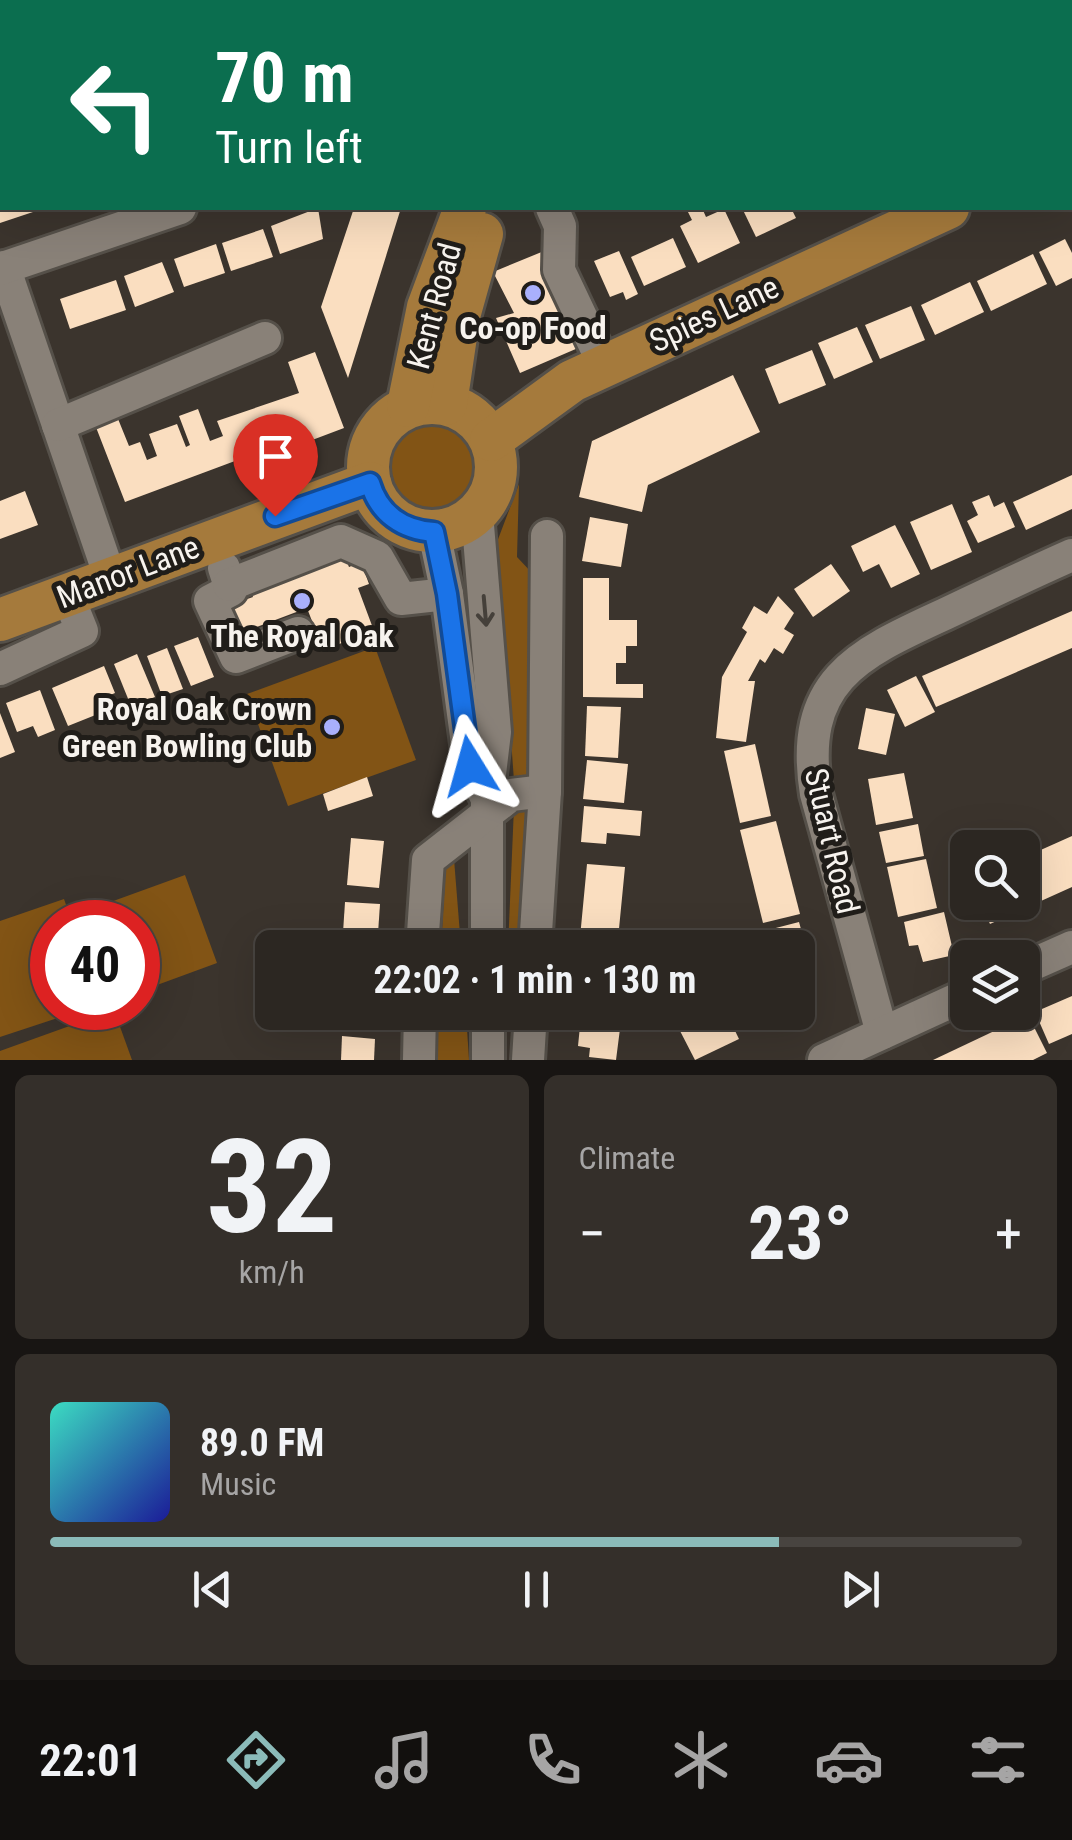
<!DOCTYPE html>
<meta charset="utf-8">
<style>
:root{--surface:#2c2722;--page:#342f2a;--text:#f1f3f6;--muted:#a6a5a5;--line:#484440;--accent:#8bbbb9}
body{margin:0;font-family:"Roboto Condensed",sans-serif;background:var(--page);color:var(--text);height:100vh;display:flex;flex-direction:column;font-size:38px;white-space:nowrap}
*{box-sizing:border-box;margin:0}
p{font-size:32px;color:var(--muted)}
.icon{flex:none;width:55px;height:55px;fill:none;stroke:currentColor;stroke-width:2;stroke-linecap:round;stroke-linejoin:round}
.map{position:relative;height:1060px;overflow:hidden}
.sheet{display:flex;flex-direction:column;gap:15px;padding:15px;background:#181513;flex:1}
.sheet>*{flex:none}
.hud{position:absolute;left:0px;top:0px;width:1072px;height:210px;box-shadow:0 10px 40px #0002,0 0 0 2px var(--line);background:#0b6e4f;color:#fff;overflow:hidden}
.controls{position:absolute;left:950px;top:830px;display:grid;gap:20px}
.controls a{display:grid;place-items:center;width:90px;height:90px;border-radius:15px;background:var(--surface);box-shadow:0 10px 40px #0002,0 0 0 2px var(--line);font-size:50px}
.speed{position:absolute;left:30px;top:900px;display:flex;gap:20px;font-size:50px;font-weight:700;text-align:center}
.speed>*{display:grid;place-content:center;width:130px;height:130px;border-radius:50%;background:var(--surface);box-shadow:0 10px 40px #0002,0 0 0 2px var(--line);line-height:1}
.speed .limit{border:15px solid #d22;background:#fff;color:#111}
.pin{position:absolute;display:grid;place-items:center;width:85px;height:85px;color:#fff;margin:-102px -42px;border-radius:50% 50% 50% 0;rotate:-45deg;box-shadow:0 0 10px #0007}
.pin .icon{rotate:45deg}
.me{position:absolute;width:110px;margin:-55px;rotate:352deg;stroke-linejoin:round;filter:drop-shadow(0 0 8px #0008)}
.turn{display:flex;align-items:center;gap:35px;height:210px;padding:0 50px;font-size:45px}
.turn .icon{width:130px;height:130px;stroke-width:2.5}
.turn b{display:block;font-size:70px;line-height:85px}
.big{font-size:75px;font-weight:700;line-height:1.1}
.sheet .card{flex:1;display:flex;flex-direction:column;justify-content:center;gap:15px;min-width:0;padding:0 35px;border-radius:15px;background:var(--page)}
.sheet .dial{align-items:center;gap:0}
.dial b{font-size:130px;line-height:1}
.song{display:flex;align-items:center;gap:30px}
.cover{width:120px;height:120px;border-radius:15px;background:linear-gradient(135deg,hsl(170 70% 55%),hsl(240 70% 35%))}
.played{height:10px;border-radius:5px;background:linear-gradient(90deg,var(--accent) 75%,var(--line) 75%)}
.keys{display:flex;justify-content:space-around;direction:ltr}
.heat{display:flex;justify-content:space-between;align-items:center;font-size:55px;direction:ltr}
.sheet .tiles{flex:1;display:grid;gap:15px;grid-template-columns:1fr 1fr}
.card:last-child{grid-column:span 2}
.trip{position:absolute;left:255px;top:930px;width:560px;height:100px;border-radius:15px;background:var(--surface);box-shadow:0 10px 40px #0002,0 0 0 2px var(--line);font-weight:700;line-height:100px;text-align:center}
.tab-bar{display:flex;height:160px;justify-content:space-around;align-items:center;background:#12100e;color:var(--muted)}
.tab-bar .icon{width:70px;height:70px}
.tab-bar .active{color:var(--accent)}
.tab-bar b{font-size:45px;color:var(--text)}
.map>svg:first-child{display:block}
.green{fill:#825415}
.building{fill:#fadec0}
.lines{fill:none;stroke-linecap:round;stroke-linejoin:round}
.minor-casing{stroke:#555049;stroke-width:38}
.major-casing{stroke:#555049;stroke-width:48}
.minor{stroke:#898178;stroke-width:32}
.major{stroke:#a57a3c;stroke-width:42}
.oneway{stroke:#45403a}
.route-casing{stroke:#114b97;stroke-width:25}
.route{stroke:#1a73e8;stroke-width:18}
.poi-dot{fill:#a9b0fc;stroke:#201d19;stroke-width:4}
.labels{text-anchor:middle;stroke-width:10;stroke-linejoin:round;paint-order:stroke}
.street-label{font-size:32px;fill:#f7f3ee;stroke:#201d19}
.poi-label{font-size:32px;font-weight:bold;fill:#f7f3ee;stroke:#201d19}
</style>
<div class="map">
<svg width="1072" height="1060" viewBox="0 0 1072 1060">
<rect width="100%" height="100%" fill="#3b342d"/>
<g class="green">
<circle cx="434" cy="467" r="50"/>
<polygon points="519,484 517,557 533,574 538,783 514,781 497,542"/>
<polygon points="375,647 416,760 288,806 247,694"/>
<polygon points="514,807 531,808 525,947 508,948"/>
<polygon points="454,859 461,947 441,948 446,861"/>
<polygon points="185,875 217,963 138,992 138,922 112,922 105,904"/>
<polygon points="64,899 72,922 52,922 52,1008 88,1008 0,1037 0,921"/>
<polygon points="114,1010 132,1060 0,1060 0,1051"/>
<polygon points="437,1013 466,1013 469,1060 434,1060"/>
</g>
<g class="building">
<polygon points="0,208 45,208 0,223"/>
<polygon points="318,208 323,239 280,254 271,226"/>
<polygon points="354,208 401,208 348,378 321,307"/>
<polygon points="702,208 706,217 724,209 740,243 698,263 680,226 692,220 687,210"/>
<polygon points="742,208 791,208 796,218 756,237"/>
<polygon points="263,229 273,257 231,271 222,243"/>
<polygon points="673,238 686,267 644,286 631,257"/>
<polygon points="1065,239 1072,253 1072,278 1056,286 1039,252"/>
<polygon points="216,244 225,273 184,287 174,259"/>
<polygon points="544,251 585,345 520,373 496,318 514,313 493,272"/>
<polygon points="619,251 638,294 626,300 623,292 610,297 594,261"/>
<polygon points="1033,254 1047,284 991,311 977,281"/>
<polygon points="162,262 174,292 135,307 124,276"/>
<polygon points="116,280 126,310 70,329 60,299"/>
<polygon points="970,282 984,312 935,335 921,305"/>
<polygon points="911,306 925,340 880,359 865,325"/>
<polygon points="857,327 873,362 834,379 818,343"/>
<polygon points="812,350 826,385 779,404 765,369"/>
<polygon points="315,352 344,428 246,465 243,458 125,502 92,417 114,409 129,446 140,442 147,460 157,456 149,434 177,424 186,447 190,445 179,416 198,409 210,441 223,436 217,421 299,393 288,362"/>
<polygon points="733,375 760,432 648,485 642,512 579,497 592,441"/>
<polygon points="1072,475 1072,509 1026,530 1013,502"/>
<polygon points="25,491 38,525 0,539 0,501"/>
<polygon points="989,495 994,507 1004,502 1015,527 978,543 967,521 978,515 972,502"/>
<polygon points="952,504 972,552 931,570 910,522"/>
<polygon points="590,517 628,524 621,567 582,561"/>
<polygon points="895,525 920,574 891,588 879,564 863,572 851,546"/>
<polygon points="343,552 349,567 361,562 369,584 358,588 374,631 323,650 307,608 241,633 230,605 253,597 249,587"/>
<polygon points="831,564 850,591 813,617 794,589"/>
<polygon points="583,578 609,578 609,620 637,620 637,646 626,646 626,663 616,663 616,684 643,684 643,698 583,697"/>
<polygon points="778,596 794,613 784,629 794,635 783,654 774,648 765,663 760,659 748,681 755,681 746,742 716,738 722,677 747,632 742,628 754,606 767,614"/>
<polygon points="1072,611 1072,648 936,707 922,676"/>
<polygon points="198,637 214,677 191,686 174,646"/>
<polygon points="167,648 183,689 162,696 147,656"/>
<polygon points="137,654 155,697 131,706 114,664"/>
<polygon points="104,666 115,693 103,698 108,710 68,726 52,688"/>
<polygon points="916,676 935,712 905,727 887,690"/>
<polygon points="40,690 55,730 38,737 33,726 17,732 6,703"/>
<polygon points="587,706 621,707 618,758 585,756"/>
<polygon points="866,708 895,714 886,755 858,749"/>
<polygon points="0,713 15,752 0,758"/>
<polygon points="755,744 771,816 740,823 724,751"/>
<polygon points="587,760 628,764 624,803 583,799"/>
<polygon points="904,773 913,818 876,825 868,779"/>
<polygon points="367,777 373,796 328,811 323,794"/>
<polygon points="584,806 642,811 640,836 607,833 606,844 581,842"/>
<polygon points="776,821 800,914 763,923 740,830"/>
<polygon points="918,824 924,856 886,863 879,832"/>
<polygon points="1072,836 1072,887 990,924 980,902 1022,902 1022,872 1030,868 1025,857"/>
<polygon points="351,838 384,841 379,888 347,885"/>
<polygon points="926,859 937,908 898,917 887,867"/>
<polygon points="587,864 625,867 618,939 637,941 636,948 579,948"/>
<polygon points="345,902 380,904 377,948 342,948"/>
<polygon points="944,912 954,955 923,962 918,945 909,946 904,922"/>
<polygon points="799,922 812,969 798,973 798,948 773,948 768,930"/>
<polygon points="1072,996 1072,1034 1049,1044 1035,1012"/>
<polygon points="340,1012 374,1012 373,1029 339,1026"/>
<polygon points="706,1012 726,1012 739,1039 695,1060 678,1027"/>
<polygon points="766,1012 807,1012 807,1013 769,1025"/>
<polygon points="1028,1015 1047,1053 1033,1060 933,1060"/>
<polygon points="581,1016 621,1021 616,1060 589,1057 590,1048 578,1046"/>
<polygon points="342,1036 375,1039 374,1060 341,1060"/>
</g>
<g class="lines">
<g class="minor-casing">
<g id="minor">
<polyline points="693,0 696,2"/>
<polyline points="560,2 562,0"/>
<polyline points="822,2 825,0"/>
<polyline points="552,208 560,226 559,270 604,365"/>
<polyline points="4,267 110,577"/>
<polyline points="0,269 180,208"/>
<polyline points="58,425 265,338"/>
<polyline points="477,513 495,732 487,799 487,948"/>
<polyline points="434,532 447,594 470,766 485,795"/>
<polyline points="224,568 231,590 210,601 236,657 298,633"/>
<polyline points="229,585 341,541 377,557 401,599 447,594"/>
<polyline points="0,669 82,631 68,596"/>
<polyline points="422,948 428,860 511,795 545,791"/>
<polyline points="535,948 545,791 547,536"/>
<polyline points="1022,969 1072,947"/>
<polyline points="488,1012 488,1060"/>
<path d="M882,1033L816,794C798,682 855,655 945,614C987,594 1029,574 1072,555"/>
<polyline points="419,1060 420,1012"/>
<polyline points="528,1060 531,1012"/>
<polyline points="824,1060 968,994"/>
</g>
</g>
<g class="major-casing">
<g id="major">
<polyline points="601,2 603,0"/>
<polyline points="634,2 636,0"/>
<polyline points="1070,153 1072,153"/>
<circle cx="432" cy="467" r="64"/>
<polyline points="446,404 459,316 482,234"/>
<polyline points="408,406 428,307 465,208"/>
<polyline points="491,440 572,381 948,208"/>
<polyline points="0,620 370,483"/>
</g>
</g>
<use href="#minor" class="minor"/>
<use href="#major" class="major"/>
</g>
<defs><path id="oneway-shaft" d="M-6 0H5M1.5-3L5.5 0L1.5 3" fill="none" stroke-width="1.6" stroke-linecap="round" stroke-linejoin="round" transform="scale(2.5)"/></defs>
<use class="oneway" href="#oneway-shaft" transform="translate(485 611) rotate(85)"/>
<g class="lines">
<g class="route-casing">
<path id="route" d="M275,516L370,483C379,514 403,530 434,532L447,594L470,766"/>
</g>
<use href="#route" class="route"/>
</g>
<g class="poi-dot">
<circle cx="533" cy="293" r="10"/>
<circle cx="302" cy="601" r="10"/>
<circle cx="332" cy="727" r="10"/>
</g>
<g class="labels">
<g class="street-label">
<text transform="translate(434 306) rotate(-75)" y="11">Kent Road</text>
<text transform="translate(714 314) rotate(-25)" y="11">Spies Lane</text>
<text transform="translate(128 572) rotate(-21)" y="11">Manor Lane</text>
<text transform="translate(832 841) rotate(77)" y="11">Stuart Road</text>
</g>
<g class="poi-label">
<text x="533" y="339">Co-op Food</text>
<text x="302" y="647">The Royal Oak</text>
<text x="312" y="720" text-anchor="end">Royal Oak Crown<tspan x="312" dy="37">Green Bowling Club</tspan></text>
</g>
</g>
</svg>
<div class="controls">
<a><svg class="icon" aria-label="search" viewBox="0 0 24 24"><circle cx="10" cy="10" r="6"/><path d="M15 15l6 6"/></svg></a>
<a><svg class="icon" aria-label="layers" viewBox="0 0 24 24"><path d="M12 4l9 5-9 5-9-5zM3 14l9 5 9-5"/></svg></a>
</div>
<div class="speed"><div class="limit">40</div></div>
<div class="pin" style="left:275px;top:516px;background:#d93025"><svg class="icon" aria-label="arrive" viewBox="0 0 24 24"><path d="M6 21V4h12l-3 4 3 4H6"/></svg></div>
<svg class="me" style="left:470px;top:766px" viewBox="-20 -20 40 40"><path d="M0-17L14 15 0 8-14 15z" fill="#1a73e8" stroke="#fff" stroke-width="4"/></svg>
<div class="trip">22:02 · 1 min · 130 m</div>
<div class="hud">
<div class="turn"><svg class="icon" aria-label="left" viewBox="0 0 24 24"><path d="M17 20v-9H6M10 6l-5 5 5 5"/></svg><div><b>70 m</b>Turn left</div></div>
</div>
</div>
<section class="sheet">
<div class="tiles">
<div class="card dial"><b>32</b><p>km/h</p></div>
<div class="card"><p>Climate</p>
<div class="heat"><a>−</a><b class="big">23°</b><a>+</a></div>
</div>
<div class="card">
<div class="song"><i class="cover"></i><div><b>89.0 FM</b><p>Music</p></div></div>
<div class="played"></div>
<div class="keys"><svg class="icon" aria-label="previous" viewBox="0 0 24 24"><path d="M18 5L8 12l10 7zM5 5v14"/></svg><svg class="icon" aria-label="pause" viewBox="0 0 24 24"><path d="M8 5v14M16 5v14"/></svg><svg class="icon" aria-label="next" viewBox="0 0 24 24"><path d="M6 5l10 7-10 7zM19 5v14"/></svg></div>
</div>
</div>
</section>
<nav class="tab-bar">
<b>22:01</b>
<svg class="icon active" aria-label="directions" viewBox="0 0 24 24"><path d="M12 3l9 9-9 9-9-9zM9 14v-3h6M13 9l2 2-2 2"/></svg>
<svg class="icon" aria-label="music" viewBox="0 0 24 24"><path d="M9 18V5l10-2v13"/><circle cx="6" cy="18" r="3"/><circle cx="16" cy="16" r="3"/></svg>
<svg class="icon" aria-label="phone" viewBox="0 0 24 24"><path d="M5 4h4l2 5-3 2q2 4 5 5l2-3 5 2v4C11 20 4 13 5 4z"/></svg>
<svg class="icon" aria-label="climate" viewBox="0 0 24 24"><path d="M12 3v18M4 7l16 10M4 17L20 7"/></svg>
<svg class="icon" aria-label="car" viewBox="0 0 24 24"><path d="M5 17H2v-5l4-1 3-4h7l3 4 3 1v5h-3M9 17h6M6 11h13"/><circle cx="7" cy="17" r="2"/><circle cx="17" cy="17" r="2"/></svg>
<svg class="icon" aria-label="filters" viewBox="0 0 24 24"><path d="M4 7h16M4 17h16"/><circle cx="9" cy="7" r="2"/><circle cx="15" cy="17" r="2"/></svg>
</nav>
